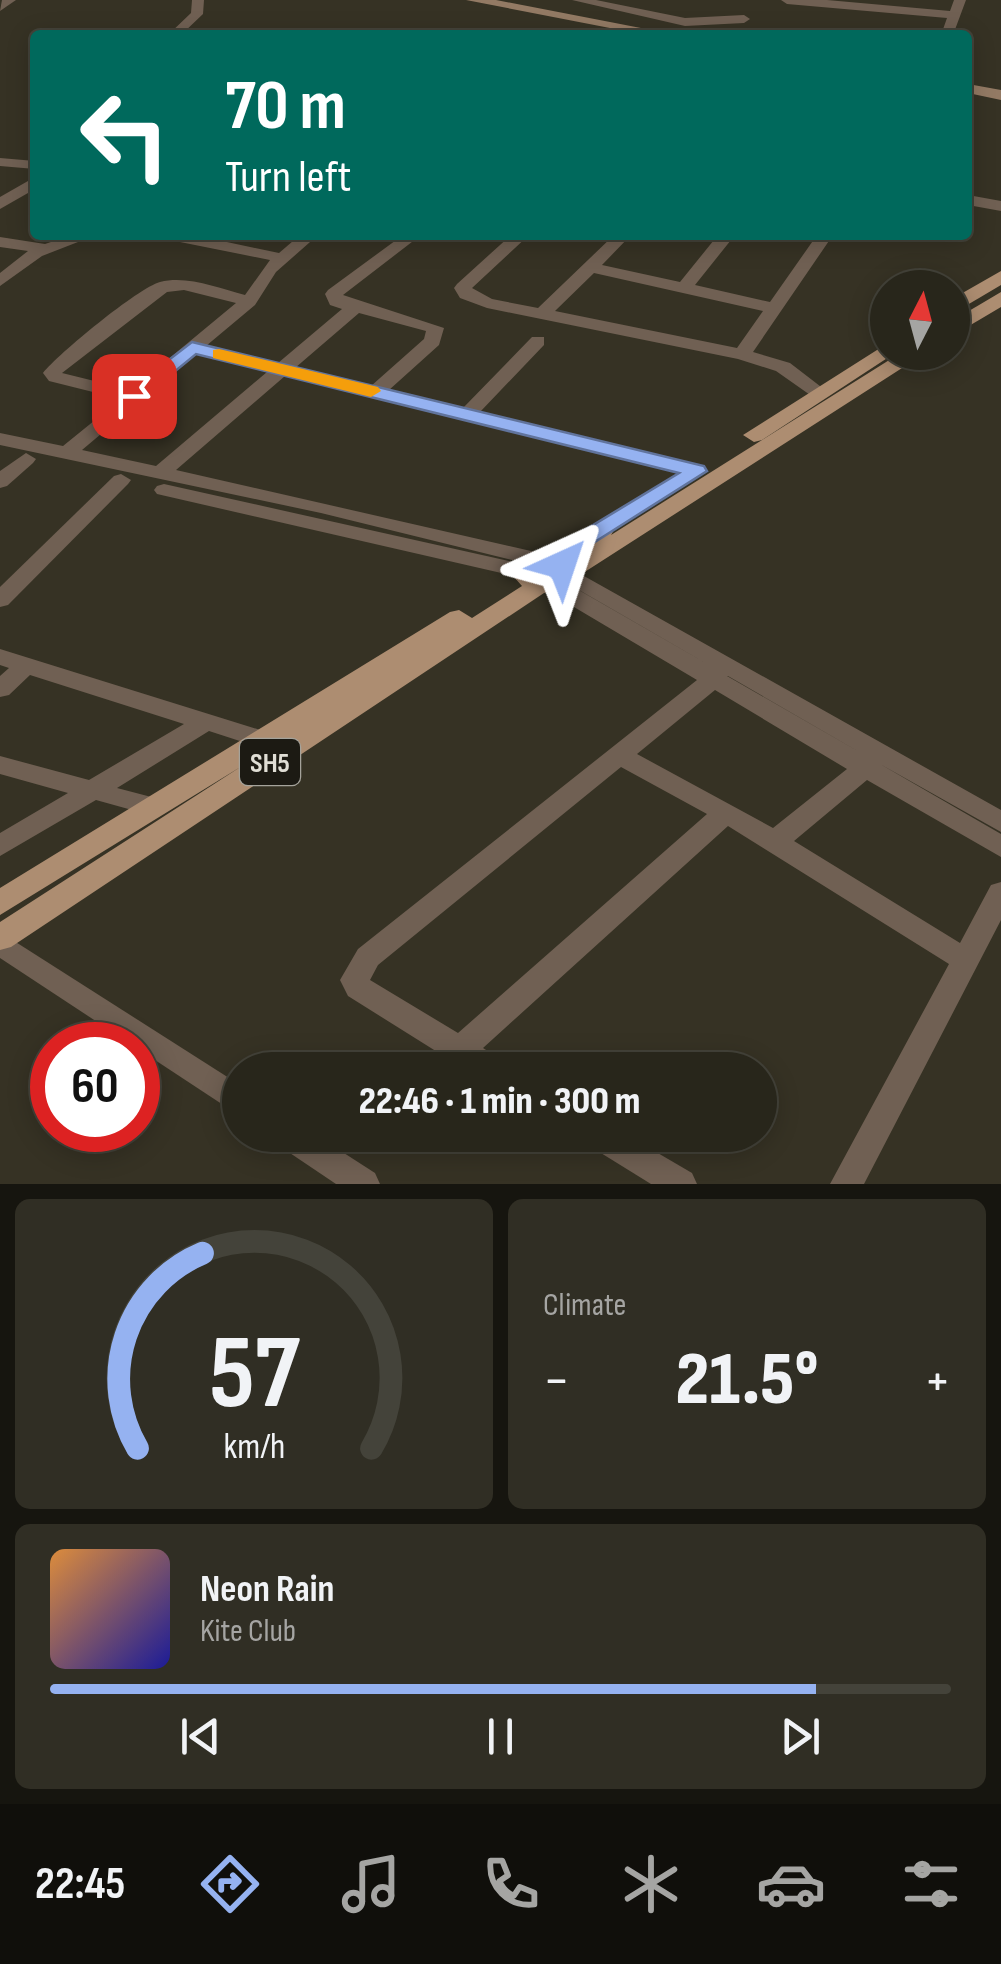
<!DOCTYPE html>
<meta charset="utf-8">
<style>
:root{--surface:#28261b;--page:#302e24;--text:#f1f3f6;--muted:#a5a5a3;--line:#44433a;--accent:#95b2f1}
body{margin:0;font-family:"Sofia Sans Condensed",sans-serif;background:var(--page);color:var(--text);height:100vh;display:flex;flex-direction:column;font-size:38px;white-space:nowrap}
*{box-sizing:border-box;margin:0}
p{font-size:32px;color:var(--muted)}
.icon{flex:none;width:55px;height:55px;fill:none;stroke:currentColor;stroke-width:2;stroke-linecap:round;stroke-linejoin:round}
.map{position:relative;height:1184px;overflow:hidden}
.panel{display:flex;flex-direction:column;gap:15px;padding:15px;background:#16150f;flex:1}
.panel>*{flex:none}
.banner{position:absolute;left:30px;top:30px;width:942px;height:210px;border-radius:10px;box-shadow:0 5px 25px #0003,0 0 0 2px var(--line);background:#00695c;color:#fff;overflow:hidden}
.needle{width:65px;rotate:6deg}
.buttons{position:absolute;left:870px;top:270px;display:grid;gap:20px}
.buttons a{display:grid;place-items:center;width:100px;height:100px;border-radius:50%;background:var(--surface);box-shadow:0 5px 25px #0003,0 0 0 2px var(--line);font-size:50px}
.speed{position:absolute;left:30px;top:1022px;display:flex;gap:20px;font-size:50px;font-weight:700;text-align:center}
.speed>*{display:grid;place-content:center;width:130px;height:130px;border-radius:50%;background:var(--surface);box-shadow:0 5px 25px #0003,0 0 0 2px var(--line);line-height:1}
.speed .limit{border:15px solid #d22;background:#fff;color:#111}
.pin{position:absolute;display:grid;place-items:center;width:85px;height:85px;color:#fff;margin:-42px;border-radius:20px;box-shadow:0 5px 15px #0006}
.me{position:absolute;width:110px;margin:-55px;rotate:42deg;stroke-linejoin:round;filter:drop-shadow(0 0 8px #0008)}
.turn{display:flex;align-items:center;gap:35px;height:210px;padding:0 30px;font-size:45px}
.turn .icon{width:130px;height:130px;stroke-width:2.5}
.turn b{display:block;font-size:70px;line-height:85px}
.big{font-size:75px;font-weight:800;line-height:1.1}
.panel .widget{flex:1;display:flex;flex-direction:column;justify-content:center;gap:15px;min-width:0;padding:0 35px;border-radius:15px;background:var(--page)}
.panel .dial{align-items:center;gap:0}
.dial svg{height:260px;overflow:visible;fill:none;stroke:var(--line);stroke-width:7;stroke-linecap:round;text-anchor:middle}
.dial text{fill:var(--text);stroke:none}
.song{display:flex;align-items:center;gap:30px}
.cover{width:120px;height:120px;border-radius:15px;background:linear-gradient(135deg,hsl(30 70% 55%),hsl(240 70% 35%))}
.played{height:10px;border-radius:5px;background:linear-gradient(90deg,var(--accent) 85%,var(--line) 85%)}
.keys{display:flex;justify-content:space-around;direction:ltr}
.heat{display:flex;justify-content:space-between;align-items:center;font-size:55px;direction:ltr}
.panel .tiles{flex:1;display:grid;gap:15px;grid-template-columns:1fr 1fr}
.widget:last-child{grid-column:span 2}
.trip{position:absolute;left:222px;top:1052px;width:555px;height:100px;border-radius:50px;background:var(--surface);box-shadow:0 5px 25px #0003,0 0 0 2px var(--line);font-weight:800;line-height:100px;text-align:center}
.dock{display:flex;height:160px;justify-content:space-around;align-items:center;background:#100f0b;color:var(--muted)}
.dock .icon{width:70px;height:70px}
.dock .on{color:var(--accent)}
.dock b{font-size:45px;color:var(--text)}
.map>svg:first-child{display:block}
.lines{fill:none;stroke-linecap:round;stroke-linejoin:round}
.minor{fill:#706053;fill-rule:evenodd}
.secondary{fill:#937a64;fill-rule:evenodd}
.primary{fill:#ad8d71;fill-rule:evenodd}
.route{fill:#95b2f1;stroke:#61749d;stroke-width:2.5}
.slow{fill:#f59e0b}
.labels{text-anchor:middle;stroke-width:10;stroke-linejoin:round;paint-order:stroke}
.shield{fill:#1c1a13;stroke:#a5a39b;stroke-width:2.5}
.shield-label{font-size:28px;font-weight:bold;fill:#e0ded5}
</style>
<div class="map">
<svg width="1001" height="1184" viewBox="0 0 1001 1184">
<rect width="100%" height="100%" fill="#363224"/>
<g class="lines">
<g class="minor">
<polygon points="16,0 0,11 2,0"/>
<polygon points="192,0 204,0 203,14 181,35 168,35 191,13"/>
<polygon points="572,0 596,0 685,18 744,15 750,19 744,23 685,26"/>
<polygon points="781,0 827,0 950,11 954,0 966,0 953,35 941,35 947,18 787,4"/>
<polygon points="0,158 35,161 35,169 0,166"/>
<polygon points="35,177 35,189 0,209 0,197"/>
<polygon points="968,195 1001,201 1001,211 968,205"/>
<polygon points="72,235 96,235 42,256 0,286 0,273 28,251 0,247 0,237 45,244"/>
<path d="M194,235L279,253L300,235H318L276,272L255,305L206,346L278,363L342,309L330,305L325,294L328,290L403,235H421L343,295L444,328L439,345L389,390L463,408L532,337H544V345L480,412L704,467L707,471L697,477L285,376L176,470L553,556L556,561L553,566L545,568L321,513L0,445V433L63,446L121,399L49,381L43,373C58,354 138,288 160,282C187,275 218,288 245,295L270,260L175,241L167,236ZM184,290L236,303L131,390L62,373L167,292ZM359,313L426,331L424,339L371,386L295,368ZM196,354L267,372L156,466L82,450Z"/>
<path d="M511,235H529L472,288L492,299L538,308L614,235H631L602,265L680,282L718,235H735L695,285L770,302L817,235H833L753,352L790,363L829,393L820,399L813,397L776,371L738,359L487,308L460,298L454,288L457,284ZM594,273L763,311L737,348L555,311Z"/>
<polygon points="26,453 36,459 33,463 7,486 0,488 0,471"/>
<polygon points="121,474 131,480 128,484 8,605 0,607 0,587 114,476"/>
<polygon points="164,484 527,565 538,572 527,579 157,494 154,490 157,486"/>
<path d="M568,567L1001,810V832L880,764L1001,834V857L867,780L794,841L960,943L991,885L1001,882V920L864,1184H830L949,964L728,826L483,1048L503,1061L507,1070H466L348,996L340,980L358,949L697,680L547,591L544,586L547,581H563L716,669L560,579L557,574ZM727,676L868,757L728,676ZM715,690L847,769L773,828L637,754ZM621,767L707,814L458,1033L370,980L378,965Z"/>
<polygon points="0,649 270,733 274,739 270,745 261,748 209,731 117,788 159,799 163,806 159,813 150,815 96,800 0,856 0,833 68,793 0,774 0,756 89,780 184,724 30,675 9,695 0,697 0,676 9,668 0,665"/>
<polygon points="0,932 240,1085 240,1116 0,958"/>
<polygon points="273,1135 316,1135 375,1173 380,1184 336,1184 278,1145"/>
<polygon points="583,1135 627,1135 692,1173 697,1184 651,1184 588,1145"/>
</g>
<g class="secondary">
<polygon points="466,0 496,0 677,35 646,35"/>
<polygon points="968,84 1001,90 1001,100 968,93"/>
</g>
<g class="primary">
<polygon points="1001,271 1001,285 952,314 952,299"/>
<polygon points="1001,292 1001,307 952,336 952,321"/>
<polygon points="888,343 888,352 895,353 762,440 754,442 743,435"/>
<path d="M902,352H927L580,575L571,588L544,593L11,947L0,950V922L242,766L0,915V888L450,612L459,610L472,618L522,586L514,577L515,570L527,557L542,555L594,525H610L614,530L611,535ZM542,570L554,571L555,576L544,578L539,575Z"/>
</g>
</g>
<path class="route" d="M192,342L704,466L707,471L568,559L573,565L570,569C560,572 545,570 539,561L542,556L679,473L196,354L140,400H127V392Z"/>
<polygon class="slow" points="219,349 378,387 381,391 371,397 213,358 213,350"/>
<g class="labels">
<rect class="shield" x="240" y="739" width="60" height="46" rx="8"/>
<g class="shield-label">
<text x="270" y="772">SH5</text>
</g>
</g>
</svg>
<div class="buttons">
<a><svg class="needle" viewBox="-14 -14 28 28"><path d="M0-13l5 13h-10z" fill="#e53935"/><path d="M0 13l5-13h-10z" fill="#a5a5a3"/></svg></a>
</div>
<div class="speed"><div class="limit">60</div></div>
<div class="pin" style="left:134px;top:396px;background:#d93025"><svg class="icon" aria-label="arrive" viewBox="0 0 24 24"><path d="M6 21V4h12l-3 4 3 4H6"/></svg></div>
<svg class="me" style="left:562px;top:565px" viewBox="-20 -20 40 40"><path d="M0-17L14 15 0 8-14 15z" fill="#95b2f1" stroke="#fff" stroke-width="4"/></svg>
<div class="trip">22:46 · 1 min · 300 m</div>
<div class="banner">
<div class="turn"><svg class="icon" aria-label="left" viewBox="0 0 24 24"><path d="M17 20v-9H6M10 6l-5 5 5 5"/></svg><div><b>70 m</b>Turn left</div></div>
</div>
</div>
<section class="panel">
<div class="tiles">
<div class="widget dial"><svg viewBox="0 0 100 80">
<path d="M14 69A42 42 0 1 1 86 69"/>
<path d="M14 69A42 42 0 0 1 34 9" stroke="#95b2f1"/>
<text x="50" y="56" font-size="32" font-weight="700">57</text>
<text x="50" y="72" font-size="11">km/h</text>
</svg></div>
<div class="widget"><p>Climate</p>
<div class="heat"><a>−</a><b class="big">21.5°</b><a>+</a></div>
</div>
<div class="widget">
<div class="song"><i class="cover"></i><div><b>Neon Rain</b><p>Kite Club</p></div></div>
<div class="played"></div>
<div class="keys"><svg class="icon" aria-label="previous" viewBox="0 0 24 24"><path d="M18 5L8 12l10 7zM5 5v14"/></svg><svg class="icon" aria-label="pause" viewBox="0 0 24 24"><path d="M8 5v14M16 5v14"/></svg><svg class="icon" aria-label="next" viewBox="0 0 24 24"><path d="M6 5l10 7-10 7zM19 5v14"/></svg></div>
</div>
</div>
</section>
<nav class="dock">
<b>22:45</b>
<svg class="icon on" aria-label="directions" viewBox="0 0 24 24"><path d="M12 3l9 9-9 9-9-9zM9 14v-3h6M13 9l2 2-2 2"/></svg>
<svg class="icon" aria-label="music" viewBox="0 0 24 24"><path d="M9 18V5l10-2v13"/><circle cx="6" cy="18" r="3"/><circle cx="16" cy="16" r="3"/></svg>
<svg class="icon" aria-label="phone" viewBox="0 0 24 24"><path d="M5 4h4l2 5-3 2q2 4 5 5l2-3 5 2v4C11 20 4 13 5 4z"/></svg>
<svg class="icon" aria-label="climate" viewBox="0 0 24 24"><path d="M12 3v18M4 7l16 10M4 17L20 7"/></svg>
<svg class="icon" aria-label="car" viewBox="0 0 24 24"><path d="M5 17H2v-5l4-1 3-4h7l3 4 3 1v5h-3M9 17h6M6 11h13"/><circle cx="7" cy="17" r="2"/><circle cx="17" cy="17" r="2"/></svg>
<svg class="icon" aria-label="filters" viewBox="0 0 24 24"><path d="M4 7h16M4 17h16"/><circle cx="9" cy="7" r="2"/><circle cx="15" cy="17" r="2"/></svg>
</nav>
